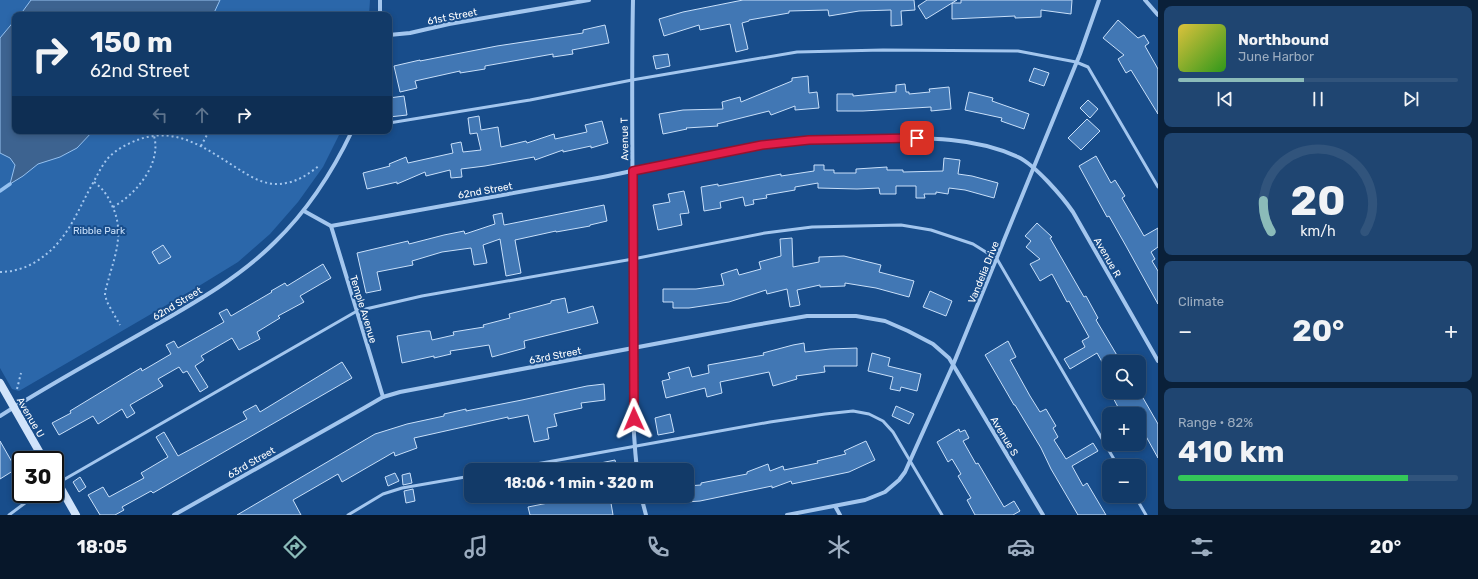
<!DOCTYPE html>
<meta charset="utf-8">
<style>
:root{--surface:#123a68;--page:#1f4571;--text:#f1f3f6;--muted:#9cadc0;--line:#31547c;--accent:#8bbbb9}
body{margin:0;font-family:Rubik,sans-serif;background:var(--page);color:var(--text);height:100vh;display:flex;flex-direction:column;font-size:15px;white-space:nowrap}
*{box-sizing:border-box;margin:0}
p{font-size:13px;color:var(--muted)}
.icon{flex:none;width:22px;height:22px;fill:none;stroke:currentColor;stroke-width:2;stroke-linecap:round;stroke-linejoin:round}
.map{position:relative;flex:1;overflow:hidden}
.panel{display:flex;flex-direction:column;gap:6px;padding:6px;background:#0a2039;width:320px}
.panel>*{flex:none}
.top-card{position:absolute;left:12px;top:12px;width:380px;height:122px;border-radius:8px;box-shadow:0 2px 6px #0003,0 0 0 1px var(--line);background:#123a68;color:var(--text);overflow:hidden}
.controls{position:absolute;left:1102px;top:355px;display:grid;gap:8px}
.controls a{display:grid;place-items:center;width:44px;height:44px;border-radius:8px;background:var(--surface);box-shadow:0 2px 6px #0003,0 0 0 1px var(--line);font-size:20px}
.speed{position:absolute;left:12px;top:451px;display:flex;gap:8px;font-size:20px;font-weight:700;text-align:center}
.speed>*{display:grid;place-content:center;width:52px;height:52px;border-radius:50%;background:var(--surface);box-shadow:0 2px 6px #0003,0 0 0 1px var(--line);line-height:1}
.speed .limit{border:2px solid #111;border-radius:6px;background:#fff;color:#111}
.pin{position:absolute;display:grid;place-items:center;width:34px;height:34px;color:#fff;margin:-17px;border-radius:8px;box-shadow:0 2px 6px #0006}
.me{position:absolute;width:44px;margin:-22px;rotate:359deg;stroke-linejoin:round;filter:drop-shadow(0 0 3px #0008)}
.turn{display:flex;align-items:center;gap:14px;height:84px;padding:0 12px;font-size:18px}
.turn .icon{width:52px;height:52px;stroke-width:2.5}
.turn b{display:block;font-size:28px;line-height:34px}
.lanes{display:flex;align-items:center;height:38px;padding:0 12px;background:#0003;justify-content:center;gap:20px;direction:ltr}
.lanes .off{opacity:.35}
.big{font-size:30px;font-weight:700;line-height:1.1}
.panel .card{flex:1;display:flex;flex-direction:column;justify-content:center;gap:6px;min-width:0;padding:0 14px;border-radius:8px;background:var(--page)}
.panel .dial{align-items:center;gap:0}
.dial svg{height:104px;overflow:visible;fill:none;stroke:var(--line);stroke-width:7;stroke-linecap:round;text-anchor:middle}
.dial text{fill:var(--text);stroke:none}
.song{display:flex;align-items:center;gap:12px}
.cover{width:48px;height:48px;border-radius:6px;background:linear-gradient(135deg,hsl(50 70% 55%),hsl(110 70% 35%))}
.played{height:4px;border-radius:2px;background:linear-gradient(90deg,var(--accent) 45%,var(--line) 45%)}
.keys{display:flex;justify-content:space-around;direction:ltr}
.heat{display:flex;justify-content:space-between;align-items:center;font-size:22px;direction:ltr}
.charge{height:6px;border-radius:3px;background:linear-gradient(90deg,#34c759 82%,var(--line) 0)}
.trip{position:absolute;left:464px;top:463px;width:230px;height:40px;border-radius:8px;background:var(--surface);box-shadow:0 2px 6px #0003,0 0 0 1px var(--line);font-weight:700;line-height:40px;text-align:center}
.tabs{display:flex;height:64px;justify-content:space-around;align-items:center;background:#07172a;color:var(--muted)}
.tabs .icon{width:28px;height:28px}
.tabs .current{color:var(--accent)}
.tabs b{font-size:18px;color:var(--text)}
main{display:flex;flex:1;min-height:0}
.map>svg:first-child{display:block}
.green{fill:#2b67aa}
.water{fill:#3d6390;stroke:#95c1f0}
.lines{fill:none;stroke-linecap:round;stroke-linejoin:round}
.stream{stroke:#95c1f0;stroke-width:3.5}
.building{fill:#4177b4;stroke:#c9e0fa}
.path{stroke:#a3c6ee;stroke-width:2;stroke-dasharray:2 3;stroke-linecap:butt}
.lane{stroke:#a3c6ee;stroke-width:3}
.street{stroke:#a3c6ee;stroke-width:4}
.secondary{stroke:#d0e3fa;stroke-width:8}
.route-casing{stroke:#92132f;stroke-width:10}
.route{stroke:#e11d48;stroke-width:7}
.labels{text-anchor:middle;stroke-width:4;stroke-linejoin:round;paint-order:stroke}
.street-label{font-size:10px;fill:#fff;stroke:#184d8b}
.park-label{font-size:10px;fill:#c9e0fa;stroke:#184d8b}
</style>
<main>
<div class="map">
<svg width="1158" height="515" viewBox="0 0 1158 515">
<rect width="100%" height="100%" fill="#184d8b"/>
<polygon class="green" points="0,0 370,0 369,15 15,15 15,131 341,131 323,167 298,202 270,234 238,262 194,289 19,391 12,389 0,368"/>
<g class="water">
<polygon points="31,0 220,0 213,15 20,15"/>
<polygon points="15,20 15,131 93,131 77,148 60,157 38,164 23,176 10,184 15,165 10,158 0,153 0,38"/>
</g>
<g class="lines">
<polyline class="stream" points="0,191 10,184"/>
</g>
<g class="building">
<polygon points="743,0 914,0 915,10 901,11 902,25 891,26 891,10 859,11 829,16 828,10 789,11 789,13 749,20 749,21 742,23 748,49 736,52 730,24 700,30 699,25 664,36 659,19 683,12"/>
<polygon points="927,0 957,0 952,3 961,3 961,0 1072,0 1071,14 1041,10 1041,17 1015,18 1015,16 952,19 952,3 926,19 918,6"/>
<polygon points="1118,20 1138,38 1144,35 1149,43 1145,46 1158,69 1158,114 1131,70 1126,73 1118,59 1124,55 1103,38"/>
<polygon points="605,25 609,43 572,50 573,54 553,57 553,54 485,66 485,69 460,73 460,71 415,81 417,88 400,92 394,66 420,60 420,61 497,46 583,33 583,30"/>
<polygon points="668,54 670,66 656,69 653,56"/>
<polygon points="1034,68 1049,73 1044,86 1029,81"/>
<polygon points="808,76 809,93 817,92 819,108 795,110 795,106 771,115 769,111 717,124 718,126 686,128 687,129 663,134 659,114 683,110 723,109 722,102 740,97 741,102 792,81 792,78"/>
<polygon points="905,84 906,92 909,92 909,94 930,92 929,89 949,87 951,109 931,111 931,107 863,111 837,111 837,94 853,94 853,96 896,92 896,85"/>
<polygon points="969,92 993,98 992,101 1029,114 1024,129 1001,121 1002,118 965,110"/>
<polygon points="404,96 407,115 389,117 389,98"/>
<polygon points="1088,100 1098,109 1090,118 1080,108"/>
<polygon points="479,116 481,130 498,127 501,147 526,141 527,143 554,134 555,139 587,132 585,125 602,121 608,143 591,148 591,146 563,152 563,150 535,160 534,157 485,166 461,169 462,177 451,178 450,170 426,176 425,172 397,184 397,182 367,189 363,173 390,166 389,164 406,157 408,163 453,153 451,144 461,142 463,152 481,150 477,133 470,134 468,118"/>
<polygon points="1087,119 1100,131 1081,150 1068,138"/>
<polygon points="1096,156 1111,183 1115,180 1125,196 1122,198 1144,236 1158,228 1158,247 1151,252 1155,259 1152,261 1158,271 1158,304 1126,246 1109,216 1107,217 1079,166"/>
<polygon points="944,158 960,160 958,174 972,176 998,183 994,198 965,190 949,188 948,194 936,192 936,194 924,194 925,198 916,198 916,186 896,186 896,194 880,194 879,188 857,189 818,188 818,183 795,187 795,190 766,195 767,198 753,200 754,204 745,206 743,197 720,202 721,208 704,211 701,187 718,184 718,186 781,174 781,176 814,171 814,165 824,165 824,170 834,170 834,173 856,173 856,169 887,167 887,170 903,170 903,172 943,171"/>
<polygon points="684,191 689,213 680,214 682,225 658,230 653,205 670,202 668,194"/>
<polygon points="604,205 607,221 590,225 590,226 556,232 556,231 515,240 521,273 506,276 500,239 483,245 487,263 474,265 471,248 442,252 412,261 413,265 377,272 381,290 366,293 357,253 408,241 409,244 444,235 464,231 465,234 495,224 493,215 502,213 504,225"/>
<polygon points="1037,223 1052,237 1050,238 1084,297 1086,296 1098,318 1096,320 1121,362 1109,362 1109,374 1097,353 1070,369 1064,359 1085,347 1082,341 1089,337 1069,301 1067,302 1052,274 1040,281 1030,264 1040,259 1026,247 1031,241 1025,236"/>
<polygon points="792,238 793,267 819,262 819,257 844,256 881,265 879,272 914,281 909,297 876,288 845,283 845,286 820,287 820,285 797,290 800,305 790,307 787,289 767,294 766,290 729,302 689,308 673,308 673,302 663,302 663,289 696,289 724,285 721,274 737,269 739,275 761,269 759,262 781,256 780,239"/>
<polygon points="163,245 171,257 159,264 152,252"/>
<polygon points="323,264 331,278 300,296 304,302 278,316 280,318 257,332 260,339 239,350 232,338 201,356 204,360 195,366 208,387 200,392 187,371 183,373 179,367 158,379 163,386 130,405 135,413 127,418 122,409 98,424 93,416 59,435 52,423 71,413 70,411 126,377 141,368 142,371 171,354 166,345 174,341 178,348 224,322 219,313 227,309 231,316 272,292 271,291 285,283 287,286"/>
<polygon points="930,291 952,301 946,316 923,307"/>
<polygon points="565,298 568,313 593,306 598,323 524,341 525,348 492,357 489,345 450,351 451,354 434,358 434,356 402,363 397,336 426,331 430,331 432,340 454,335 453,332 484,327 483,325 510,318 509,314 551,303 551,301"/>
<polygon points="1008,341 1016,357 1010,360 1030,396 1040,412 1046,409 1056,426 1053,428 1058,437 1054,440 1066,459 1093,443 1098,451 1072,466 1083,486 1087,483 1106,515 1078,515 1051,469 1041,448 1015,405 1014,405 985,355"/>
<polygon points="804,343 805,352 830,349 857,348 857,366 824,366 825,372 796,376 797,379 773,386 769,372 720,382 722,393 707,397 705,388 666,398 662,381 670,379 668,373 689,367 692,377 709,373 708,365 764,355 763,353 793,345"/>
<polygon points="872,353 890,358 888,366 921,374 917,391 901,387 900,391 890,389 893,377 868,371"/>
<polygon points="342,362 352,378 153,493 151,491 122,507 124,510 115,515 100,515 88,495 103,487 109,497 144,478 141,473 168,457 156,437 164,432 178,456 247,419 243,412 256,405 260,412"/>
<polygon points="604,384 605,400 581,403 582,408 554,414 557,426 547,428 549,439 534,442 528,415 508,419 508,417 414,438 417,448 395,456 394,452 342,482 338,474 293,500 301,515 237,515 375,434 407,424 444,416 444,414 466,409 466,411 522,400 587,386"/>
<polygon points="1139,391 1158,424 1158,458 1143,431 1139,434 1139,414 1127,414 1123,407 1119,409 1110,392 1139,393"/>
<polygon points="896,406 914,414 909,424 892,416"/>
<polygon points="670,414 674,432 658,435 655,418"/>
<polygon points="959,429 960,432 965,430 969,438 963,441 976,464 978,463 1004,507 1014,501 1020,511 1013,515 975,515 967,500 971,498 958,476 961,474 952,459 948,462 937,442"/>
<polygon points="0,441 16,469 0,479"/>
<polygon points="866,441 875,460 849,472 792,484 791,481 772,488 772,486 700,501 687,502 687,486 701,485 701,483 747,474 747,472 768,464 770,471 783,466 784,470 818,463 817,461 846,454 844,451"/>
<polygon points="615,460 617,470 586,470 586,466"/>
<polygon points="395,473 399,481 388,486 385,477"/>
<polygon points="410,473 412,483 403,485 402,475"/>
<polygon points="80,477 86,487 79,492 73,482"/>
<polygon points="413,489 415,501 406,503 404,491"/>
<polygon points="580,496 581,502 610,497 613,515 530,515 528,507 548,503 547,502"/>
</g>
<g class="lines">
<g class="path">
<polyline points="301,15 304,15"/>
<polyline points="201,146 209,131"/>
<path d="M94,182C104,189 109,198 114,210C123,233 116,254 109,277C108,283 105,289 105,295L107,302L120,325"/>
<path d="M113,207C135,195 162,164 154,136"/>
<path d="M0,272C13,272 26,268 37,261C68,241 76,213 93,183C98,174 102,165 109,157C117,149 129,143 140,139C179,126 209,151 240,170C254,179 269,187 286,183C299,181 310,173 320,165"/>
<polyline points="17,389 21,373"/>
</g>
<g class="lane">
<polyline points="389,123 530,100 632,80 797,52 883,50 1018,51 1076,62 1088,67 1158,187"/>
<polyline points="503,470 770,422 825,414 853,411 869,414 883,421 893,432 942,515"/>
<polyline points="58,483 357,311 422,296 633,259 765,233 812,227 901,225 931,230 973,244 997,259 1118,466"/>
<polyline points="1135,496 1146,515"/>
<polyline points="9,515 25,503 40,494"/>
<polyline points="348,515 383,494 402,488 471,476"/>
</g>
<g class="street">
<path d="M633,0C631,93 633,186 633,279C633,342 630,407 637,470"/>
<polyline points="1145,0 1158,15"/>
<polyline points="380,15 380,0"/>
<polyline points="389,35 410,33 449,24 589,0"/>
<path d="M304,211L331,226C421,210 512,193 603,177C670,164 738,146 806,140C829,138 853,140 876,139C924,138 973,136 1018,157C1035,165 1062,196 1073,212L1158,361"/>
<polyline points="331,226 383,397"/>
<path d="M0,416C50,384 102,356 154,326C196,302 240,277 275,242C308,210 332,173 352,131"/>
<polyline points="641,496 646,515"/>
<polyline points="835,506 840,515"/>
<polyline points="174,515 364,408 383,397 400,392 755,325 807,316 856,316 885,321 908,331 933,344 949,358 1043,515"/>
<polyline points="787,515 865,500 885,492 899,480 905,472 953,365 1080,54 1099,0"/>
</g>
<g class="secondary">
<polyline points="0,383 44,460"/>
<polyline points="55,478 76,515"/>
</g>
</g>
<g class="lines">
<g class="route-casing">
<polyline id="route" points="634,419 633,171 762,145 809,140 917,138"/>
</g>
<use href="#route" class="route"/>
</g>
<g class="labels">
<g class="street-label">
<text transform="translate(452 16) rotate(-11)" y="4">61st Street</text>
<text transform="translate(624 139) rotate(-91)" y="4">Avenue T</text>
<text transform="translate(485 190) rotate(-10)" y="4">62nd Street</text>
<text transform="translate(1108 257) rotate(60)" y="4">Avenue R</text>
<text transform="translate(983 272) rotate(-68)" y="4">Vandelia Drive</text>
<text transform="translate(177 303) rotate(-31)" y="4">62nd Street</text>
<text transform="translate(364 309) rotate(73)" y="4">Temple Avenue</text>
<text transform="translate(555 355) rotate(-11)" y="4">63rd Street</text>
<text transform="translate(31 417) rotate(60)" y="4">Avenue U</text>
<text transform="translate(1005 436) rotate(59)" y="4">Avenue S</text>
<text transform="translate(251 462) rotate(-30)" y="4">63rd Street</text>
</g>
<g class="park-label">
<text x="99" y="234">Ribble Park</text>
</g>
</g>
</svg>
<div class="controls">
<a><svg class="icon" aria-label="search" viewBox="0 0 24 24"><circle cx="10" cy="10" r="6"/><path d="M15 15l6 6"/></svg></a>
<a>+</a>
<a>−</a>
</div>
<div class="speed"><div class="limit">30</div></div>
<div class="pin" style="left:917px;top:138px;background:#d93025"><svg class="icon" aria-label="arrive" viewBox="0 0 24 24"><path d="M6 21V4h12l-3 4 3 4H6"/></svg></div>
<svg class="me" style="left:634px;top:419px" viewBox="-20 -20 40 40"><path d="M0-17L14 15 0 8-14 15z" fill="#e11d48" stroke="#fff" stroke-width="4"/></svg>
<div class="trip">18:06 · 1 min · 320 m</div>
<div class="top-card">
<div class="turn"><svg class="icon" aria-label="right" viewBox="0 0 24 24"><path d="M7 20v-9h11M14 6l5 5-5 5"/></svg><div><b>150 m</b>62nd Street</div></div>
<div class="lanes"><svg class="icon off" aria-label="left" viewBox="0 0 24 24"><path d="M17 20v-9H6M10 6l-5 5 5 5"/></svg><svg class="icon off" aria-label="ahead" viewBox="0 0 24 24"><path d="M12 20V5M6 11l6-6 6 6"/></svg><svg class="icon" aria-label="right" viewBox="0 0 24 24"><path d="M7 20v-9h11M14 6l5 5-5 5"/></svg></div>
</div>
</div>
<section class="panel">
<div class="card">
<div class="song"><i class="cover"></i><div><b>Northbound</b><p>June Harbor</p></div></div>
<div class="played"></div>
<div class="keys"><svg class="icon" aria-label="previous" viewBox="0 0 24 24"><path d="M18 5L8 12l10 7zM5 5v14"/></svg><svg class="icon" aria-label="pause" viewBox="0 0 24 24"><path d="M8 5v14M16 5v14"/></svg><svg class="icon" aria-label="next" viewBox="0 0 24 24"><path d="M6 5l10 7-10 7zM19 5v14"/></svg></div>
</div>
<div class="card dial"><svg viewBox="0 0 100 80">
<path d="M14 69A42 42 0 1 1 86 69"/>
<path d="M14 69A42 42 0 0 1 8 45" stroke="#8bbbb9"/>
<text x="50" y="56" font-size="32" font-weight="700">20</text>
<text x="50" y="72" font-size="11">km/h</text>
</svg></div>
<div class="card"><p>Climate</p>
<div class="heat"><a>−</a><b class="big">20°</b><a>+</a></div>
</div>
<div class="card"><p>Range · 82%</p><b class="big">410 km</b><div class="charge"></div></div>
</section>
</main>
<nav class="tabs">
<b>18:05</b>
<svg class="icon current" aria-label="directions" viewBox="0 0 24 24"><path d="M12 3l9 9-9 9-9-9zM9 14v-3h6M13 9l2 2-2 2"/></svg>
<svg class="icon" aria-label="music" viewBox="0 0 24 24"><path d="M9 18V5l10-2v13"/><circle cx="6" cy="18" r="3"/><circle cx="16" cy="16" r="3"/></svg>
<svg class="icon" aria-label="phone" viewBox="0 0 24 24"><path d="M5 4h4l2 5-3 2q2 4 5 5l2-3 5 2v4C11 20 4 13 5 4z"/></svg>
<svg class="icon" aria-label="climate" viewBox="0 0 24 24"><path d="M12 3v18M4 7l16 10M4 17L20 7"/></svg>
<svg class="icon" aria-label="car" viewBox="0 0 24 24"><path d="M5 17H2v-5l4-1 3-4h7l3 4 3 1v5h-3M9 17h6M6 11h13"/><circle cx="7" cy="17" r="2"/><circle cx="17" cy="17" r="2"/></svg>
<svg class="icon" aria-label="filters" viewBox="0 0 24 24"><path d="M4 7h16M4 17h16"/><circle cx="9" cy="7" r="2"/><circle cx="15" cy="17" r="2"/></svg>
<b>20°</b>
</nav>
